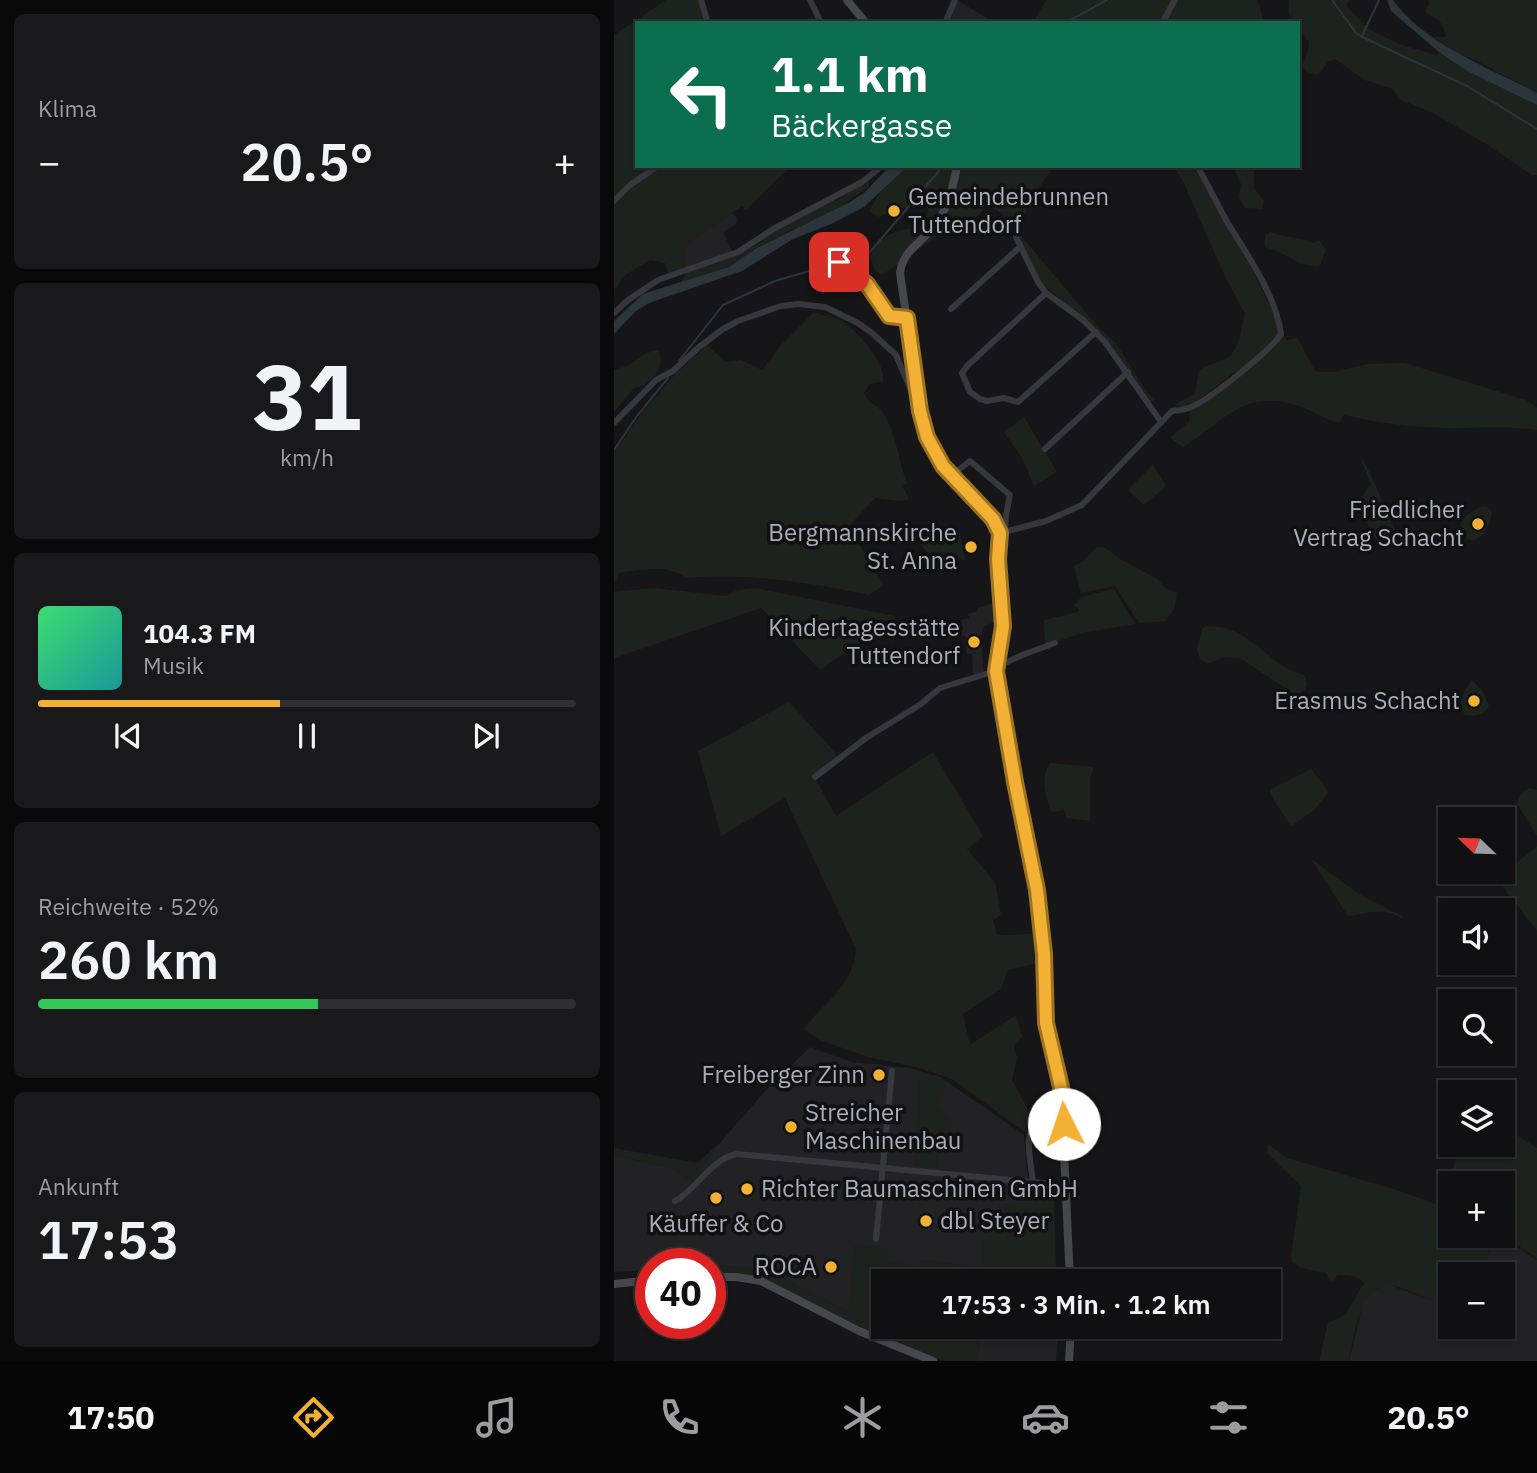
<!DOCTYPE html>
<html lang="de">
<meta charset="utf-8">
<style>
:root{--surface:#101012;--page:#19191b;--text:#f1f3f6;--muted:#9c9d9f;--line:#303032;--accent:#f2b134}
body{margin:0;font-family:"IBM Plex Sans",sans-serif;background:var(--page);color:var(--text);height:100vh;display:flex;flex-direction:column;font-size:26px;white-space:nowrap}
*{box-sizing:border-box;margin:0}
p{font-size:23px;color:var(--muted)}
.icon{flex:none;width:38px;height:38px;fill:none;stroke:currentColor;stroke-width:2;stroke-linecap:round;stroke-linejoin:round}
.map{position:relative;flex:1;overflow:hidden}
.side{display:flex;flex-direction:column;gap:14px;padding:14px;background:#09090a;width:614px}
.side>*{flex:none}
.top-card{position:absolute;left:21px;top:21px;width:665px;height:147px;border-radius:0px;box-shadow:0 2px 5px #0004,0 0 0 2px var(--line);background:#0b6e4f;color:#fff;overflow:hidden}
.needle{width:46px;rotate:293deg}
.fabs{position:absolute;left:824px;top:807px;display:grid;gap:14px}
.fabs a{display:grid;place-items:center;width:77px;height:77px;border-radius:0px;background:var(--surface);box-shadow:0 2px 5px #0004,0 0 0 2px var(--line);font-size:35px}
.speed{position:absolute;left:21px;top:1248px;display:flex;gap:14px;font-size:35px;font-weight:700;text-align:center}
.speed>*{display:grid;place-content:center;width:91px;height:91px;border-radius:50%;background:var(--surface);box-shadow:0 2px 5px #0004,0 0 0 2px var(--line);line-height:1}
.speed .limit{border:10px solid #d22;background:#fff;color:#111}
.pin{position:absolute;display:grid;place-items:center;width:60px;height:60px;color:#fff;margin:-30px;border-radius:14px;box-shadow:0 4px 10px #0006}
.me{position:absolute;width:77px;margin:-38px;rotate:356deg;stroke-linejoin:round;filter:drop-shadow(0 0 5px #0008)}
.turn{display:flex;align-items:center;gap:24px;height:147px;padding:0 21px;font-size:32px}
.turn .icon{width:91px;height:91px;stroke-width:2.5}
.turn b{display:block;font-size:49px;line-height:60px}
.big{font-size:52px;font-weight:600;line-height:1.1}
.side .tile{flex:1;display:flex;flex-direction:column;justify-content:center;gap:10px;min-width:0;padding:0 24px;border-radius:10px;background:var(--page)}
.side .dial{align-items:center;gap:0}
.dial b{font-size:91px;line-height:1}
.song{display:flex;align-items:center;gap:21px}
.cover{width:84px;height:84px;border-radius:10px;background:linear-gradient(135deg,hsl(140 70% 55%),hsl(180 70% 35%))}
.played{height:7px;border-radius:4px;background:linear-gradient(90deg,var(--accent) 45%,var(--line) 45%)}
.keys{display:flex;justify-content:space-around;direction:ltr}
.heat{display:flex;justify-content:space-between;align-items:center;font-size:38px;direction:ltr}
.charge{height:10px;border-radius:5px;background:linear-gradient(90deg,#34c759 52%,var(--line) 0)}
.trip{position:absolute;left:257px;top:1269px;width:410px;height:70px;border-radius:0px;background:var(--surface);box-shadow:0 2px 5px #0004,0 0 0 2px var(--line);font-weight:600;line-height:70px;text-align:center}
.tab-bar{display:flex;height:112px;justify-content:space-around;align-items:center;background:#060607;color:var(--muted)}
.tab-bar .icon{width:49px;height:49px}
.tab-bar .on{color:var(--accent)}
.tab-bar b{font-size:32px;color:var(--text)}
main{display:flex;flex:1;min-height:0}
.map>svg:first-child{display:block}
.built{fill:#222225}
.green{fill:#1c231d}
.water{fill:#2c353c}
.lines{fill:none;stroke-linecap:round;stroke-linejoin:round}
.stream{stroke:#2c353c;stroke-width:2}
.street{stroke:#37383d;stroke-width:6}
.secondary{stroke:#45474d;stroke-width:8}
.route-casing{stroke:#9d7322;stroke-width:18}
.route{stroke:#f2b134;stroke-width:12}
.poi-dot{fill:#f2b134;stroke:#111113;stroke-width:2.5}
.labels{text-anchor:middle;stroke-width:7;stroke-linejoin:round;paint-order:stroke}
.poi-label{font-size:24px;fill:#a8adb8;stroke:#111113;text-anchor:end}
</style>
<main>
<section class="side">
<div class="tile"><p>Klima</p>
<div class="heat"><a>−</a><b class="big">20.5°</b><a>+</a></div>
</div>
<div class="tile dial"><b>31</b><p>km/h</p></div>
<div class="tile">
<div class="song"><i class="cover"></i><div><b>104.3 FM</b><p>Musik</p></div></div>
<div class="played"></div>
<div class="keys"><svg class="icon" aria-label="previous" viewBox="0 0 24 24"><path d="M18 5L8 12l10 7zM5 5v14"/></svg><svg class="icon" aria-label="pause" viewBox="0 0 24 24"><path d="M8 5v14M16 5v14"/></svg><svg class="icon" aria-label="next" viewBox="0 0 24 24"><path d="M6 5l10 7-10 7zM19 5v14"/></svg></div>
</div>
<div class="tile"><p>Reichweite · 52%</p><b class="big">260 km</b><div class="charge"></div></div>
<div class="tile"><p>Ankunft</p><b class="big">17:53</b></div>
</section>
<div class="map">
<svg width="923" height="1361" viewBox="0 0 923 1361">
<rect width="100%" height="100%" fill="#161618"/>
<g class="built">
<polygon points="343,0 376,20 376,23 333,23"/>
<polygon points="118,213 123,218 122,224 109,232 118,251 130,250 130,254 108,265 71,268 69,252 77,241"/>
<polygon points="385,601 385,620 369,627 367,637 370,673 359,675 358,654 353,654 352,637 346,634 349,628 347,620 355,618 354,614 364,611 364,608"/>
<polygon points="196,1047 238,1062 296,1068 326,1077 410,1135 415,1191 419,1193 419,1207 389,1228 367,1267 307,1260 306,1267 273,1262 274,1248 234,1312 147,1268 96,1266 96,1264 37,1264 37,1270 0,1272 0,1155 56,1168 78,1182 104,1145 153,1089"/>
<polygon points="880,1236 887,1236 923,1260 923,1361 735,1361 749,1303 760,1290 775,1285 817,1300 819,1293 836,1299 836,1326 889,1326 889,1274 867,1274"/>
<polygon points="377,1268 442,1272 442,1281 375,1281"/>
<polygon points="368,1327 444,1327 442,1361 363,1361"/>
</g>
<g class="green">
<polygon points="52,0 85,0 91,23 23,23 23,166 177,166 132,210 128,206 77,241 69,252 71,268 54,274 51,263 36,260 11,275 0,290 0,35"/>
<polygon points="432,0 644,0 650,23 419,23"/>
<polygon points="675,0 736,0 732,5 754,29 785,44 822,55 825,52 853,71 923,105 923,175 918,175 874,145 817,112 787,100 779,89 751,80 721,59 714,62 704,75 693,72 688,66 694,51 695,42 684,26 684,23 682,23 675,14"/>
<path d="M814,0H923V93L857,58L844,54L820,37H832C830,21 823,20 811,12L815,4Z"/>
<path d="M294,166H441C425,187 406,210 408,237L485,328L502,343L532,391L541,400L536,402L492,338L426,282L404,235L388,214L373,204L365,215L344,233L330,232L268,275L261,271L255,256C260,249 267,239 275,235C301,221 310,241 316,199L265,217L255,211L266,193Z"/>
<path d="M559,166H581L633,258L672,340L683,338C691,349 694,362 703,372H719L754,364L791,363L912,400L923,408V430C894,426 866,428 837,428C800,428 766,423 730,415L726,422H722C708,418 696,409 682,405C626,389 610,423 569,447L556,438L575,422L576,410C591,403 616,388 622,371L576,407L560,405L581,394L585,370C594,365 602,363 611,359C627,351 626,329 631,314L609,272L568,179Z"/>
<polygon points="624,166 640,167 640,188 650,201 648,209 632,208 625,198 627,184 621,171"/>
<polygon points="255,178 255,187 218,212 175,231 143,248 115,267 67,283 73,271 105,261 108,264 130,254 130,250 148,242 149,238 218,200 223,201"/>
<path d="M657,232C671,238 686,237 700,243L705,240L712,250L705,267L687,264L663,251L651,247V235Z"/>
<path d="M200,312C208,316 217,316 226,320C241,328 273,363 269,381L256,384L250,393C254,404 263,404 269,413C283,435 284,460 293,483L289,486L295,499L287,501L261,498L234,527L270,585L255,595C194,582 135,573 72,578C54,564 28,570 6,573L0,586V452L36,402L45,395L55,380L93,345L111,362L127,360L148,370L168,344Z"/>
<path d="M44,350C53,367 37,386 20,388L0,412V369C18,368 27,352 44,350Z"/>
<polygon points="410,417 443,472 420,486 408,458 390,432"/>
<polygon points="745,454 756,473 789,549 778,534 771,543 767,543 760,537 745,505 745,500 757,484"/>
<polygon points="539,465 552,486 530,505 514,490"/>
<path d="M869,506L874,507L878,512C876,525 872,536 859,541C833,531 852,512 869,506Z"/>
<polygon points="345,530 351,560 315,555 302,538"/>
<polygon points="483,547 490,547 506,559 543,579 553,589 563,593 560,609 551,621 525,623 501,586 467,593 460,566 470,561"/>
<polygon points="40,588 112,596 123,590 142,588 281,616 280,619 206,670 147,608 0,658 0,592"/>
<polygon points="500,589 521,624 472,632 431,645 430,620 464,612 465,609 460,606 467,597"/>
<path d="M592,626C628,626 643,648 670,667C676,671 684,672 690,675L693,683L691,690L685,694L679,693L626,658L610,657L593,664L586,659L583,649L588,629Z"/>
<path d="M858,680L869,692L875,706C870,716 860,716 851,715L844,702Z"/>
<path d="M175,702L219,750L223,758L200,776L222,816L319,752L369,836L353,849L381,882L387,914L379,921L383,934C396,937 411,933 425,933L429,965L419,964L394,970L387,989L349,1014L356,1045L402,1015L408,1037L400,1046L403,1058L398,1080L418,1117L411,1132L338,1079L302,1067L254,1057L206,1040L190,1029C211,1000 238,989 242,949L171,798L107,836L84,751Z"/>
<path d="M436,763L480,767L476,779V821L452,818L450,810L437,812C432,796 426,778 436,763Z"/>
<polygon points="697,769 715,792 699,811 677,826 659,799 656,790"/>
<polygon points="915,788 923,790 923,836 903,804 907,793"/>
<polygon points="923,846 923,931 883,879"/>
<path d="M697,859L745,894L790,917L788,918C765,906 757,914 734,916Z"/>
<polygon points="306,1071 334,1082 322,1106 332,1111 331,1116 337,1119 341,1117 324,1154 324,1168 300,1166"/>
<path d="M890,1127L923,1148V1259L889,1235V1183H836V1236H880L867,1274H836V1299L820,1293L817,1300C805,1296 788,1286 776,1286C745,1284 740,1339 735,1361H705L714,1323L731,1315L750,1283C744,1275 732,1275 723,1275L721,1280L716,1281L712,1273L687,1268L678,1262L677,1256L687,1186L653,1153L654,1144L673,1158L783,1190L824,1205L831,1203L845,1145L889,1144Z"/>
<polygon points="103,1145 104,1145 78,1182 56,1168 0,1155 0,1148 84,1163"/>
<polygon points="415,1192 439,1193 440,1196 442,1272 378,1268 375,1281 270,1281 270,1326 368,1327 363,1361 330,1361 310,1354 245,1328 145,1277 96,1275 96,1266 143,1267 154,1270 234,1312 240,1245 275,1248 273,1262 306,1266 307,1260 367,1267 371,1227 389,1228 391,1204 418,1207 419,1193"/>
</g>
<g class="water">
<path d="M773,0H779C810,44 876,68 923,93V105L853,71L825,52L777,11Z"/>
<polygon points="276,166 294,166 250,207 217,224 179,239 128,271 35,303 22,311 0,334 0,321 29,294 115,267 143,248 236,202 250,193"/>
</g>
<g class="lines">
<g class="stream">
<polyline points="718,0 742,33 748,37 853,86 923,129"/>
<polyline points="451,23 493,0"/>
<polyline points="748,36 765,0"/>
<polyline points="228,261 246,257 256,252 329,166"/>
<polyline points="65,361 109,305 161,281 223,263"/>
<polyline points="0,450 23,416 54,378"/>
</g>
<g class="street">
<polyline points="87,0 94,23"/>
<polyline points="196,0 207,23"/>
<polyline points="331,23 341,0"/>
<polyline points="548,23 561,0"/>
<polyline points="0,201 16,185 44,166"/>
<polyline points="402,237 424,282 432,293 469,320 491,342 547,422"/>
<polyline points="223,257 226,265 253,284 275,316 293,318"/>
<polyline points="432,293 353,366 348,373 356,392 366,399 373,401 390,398 404,402 482,332"/>
<polyline points="337,309 406,247"/>
<polyline points="0,313 14,300 44,280 124,252 161,228 248,182 268,166"/>
<polyline points="0,423 42,380 59,371 85,347 109,329 124,321 167,306 184,304 211,307 244,323 258,333 282,355 305,409"/>
<polyline points="431,449 514,372"/>
<polyline points="338,475 356,461 396,495 392,515 391,532"/>
<path d="M386,533L432,521L468,505L558,411C564,410 570,410 575,408C593,402 657,350 667,334C662,295 632,253 612,220C602,202 594,184 583,166"/>
<polyline points="201,777 252,738 307,704 326,688 382,671 391,663 411,654 441,643"/>
<path d="M419,1182C416,1153 407,1131 430,1109C436,1103 440,1099 448,1098"/>
<path d="M61,1201C84,1189 96,1159 123,1154L450,1185"/>
<polyline points="262,1239 278,1071"/>
</g>
<g class="secondary">
<polyline points="233,0 252,23"/>
<path d="M343,166C340,183 334,205 325,220C312,241 289,248 286,273L306,411L313,437L329,466L379,519L386,533L384,559L389,626L382,671L401,782L423,890L430,954L432,1023L447,1087L456,1281"/>
<polyline points="96,1277 122,1277 147,1281 245,1331 319,1361"/>
<polyline points="0,1284 37,1280"/>
<polyline points="455,1361 457,1326"/>
</g>
</g>
<g class="lines">
<g class="route-casing">
<polyline id="route" points="225,262 253,284 275,316 293,318 306,411 313,437 329,466 379,519 386,533 384,559 389,626 382,671 401,782 423,890 430,954 432,1023 447,1087 450,1124"/>
</g>
<use href="#route" class="route"/>
</g>
<g class="poi-dot">
<circle cx="280" cy="211" r="7"/>
<circle cx="864" cy="524" r="7"/>
<circle cx="357" cy="547" r="7"/>
<circle cx="360" cy="642" r="7"/>
<circle cx="860" cy="701" r="7"/>
<circle cx="265" cy="1075" r="7"/>
<circle cx="177" cy="1127" r="7"/>
<circle cx="133" cy="1189" r="7"/>
<circle cx="102" cy="1198" r="7"/>
<circle cx="312" cy="1221" r="7"/>
<circle cx="217" cy="1267" r="7"/>
</g>
<g class="labels">
<g class="poi-label">
<text x="294" y="205" text-anchor="start">Gemeindebrunnen<tspan x="294" dy="28">Tuttendorf</tspan></text>
<text x="850" y="518">Friedlicher<tspan x="850" dy="28">Vertrag Schacht</tspan></text>
<text x="343" y="541">Bergmannskirche<tspan x="343" dy="28">St. Anna</tspan></text>
<text x="346" y="636">Kindertagesstätte<tspan x="346" dy="28">Tuttendorf</tspan></text>
<text x="846" y="709">Erasmus Schacht</text>
<text x="251" y="1083">Freiberger Zinn</text>
<text x="191" y="1121" text-anchor="start">Streicher<tspan x="191" dy="28">Maschinenbau</tspan></text>
<text x="147" y="1197" text-anchor="start">Richter Baumaschinen GmbH</text>
<text x="326" y="1229" text-anchor="start">dbl Steyer</text>
<text x="102" y="1232" text-anchor="middle">Käuffer &amp; Co</text>
<text x="203" y="1275">ROCA</text>
</g>
</g>
</svg>
<div class="fabs">
<a><svg class="needle" viewBox="-14 -14 28 28"><path d="M0-13l5 13h-10z" fill="#e53935"/><path d="M0 13l5-13h-10z" fill="#9c9d9f"/></svg></a>
<a><svg class="icon" aria-label="sound" viewBox="0 0 24 24"><path d="M4 9h4l5-4v14l-5-4H4zM17 9q2 3 0 6"/></svg></a>
<a><svg class="icon" aria-label="search" viewBox="0 0 24 24"><circle cx="10" cy="10" r="6"/><path d="M15 15l6 6"/></svg></a>
<a><svg class="icon" aria-label="layers" viewBox="0 0 24 24"><path d="M12 4l9 5-9 5-9-5zM3 14l9 5 9-5"/></svg></a>
<a>+</a>
<a>−</a>
</div>
<div class="speed"><div class="limit">40</div></div>
<div class="pin" style="left:225px;top:262px;background:#d93025"><svg class="icon" aria-label="arrive" viewBox="0 0 24 24"><path d="M6 21V4h12l-3 4 3 4H6"/></svg></div>
<svg class="me" style="left:450px;top:1124px" viewBox="-20 -20 40 40"><circle r="19" fill="#fff"/><path d="M0-13L10 11 0 6-10 11z" fill="#f2b134"/></svg>
<div class="trip">17:53 · 3 Min. · 1.2 km</div>
<div class="top-card">
<div class="turn"><svg class="icon" aria-label="left" viewBox="0 0 24 24"><path d="M17 20v-9H6M10 6l-5 5 5 5"/></svg><div><b>1.1 km</b>Bäckergasse</div></div>
</div>
</div>
</main>
<nav class="tab-bar">
<b>17:50</b>
<svg class="icon on" aria-label="directions" viewBox="0 0 24 24"><path d="M12 3l9 9-9 9-9-9zM9 14v-3h6M13 9l2 2-2 2"/></svg>
<svg class="icon" aria-label="music" viewBox="0 0 24 24"><path d="M9 18V5l10-2v13"/><circle cx="6" cy="18" r="3"/><circle cx="16" cy="16" r="3"/></svg>
<svg class="icon" aria-label="phone" viewBox="0 0 24 24"><path d="M5 4h4l2 5-3 2q2 4 5 5l2-3 5 2v4C11 20 4 13 5 4z"/></svg>
<svg class="icon" aria-label="climate" viewBox="0 0 24 24"><path d="M12 3v18M4 7l16 10M4 17L20 7"/></svg>
<svg class="icon" aria-label="car" viewBox="0 0 24 24"><path d="M5 17H2v-5l4-1 3-4h7l3 4 3 1v5h-3M9 17h6M6 11h13"/><circle cx="7" cy="17" r="2"/><circle cx="17" cy="17" r="2"/></svg>
<svg class="icon" aria-label="filters" viewBox="0 0 24 24"><path d="M4 7h16M4 17h16"/><circle cx="9" cy="7" r="2"/><circle cx="15" cy="17" r="2"/></svg>
<b>20.5°</b>
</nav>
